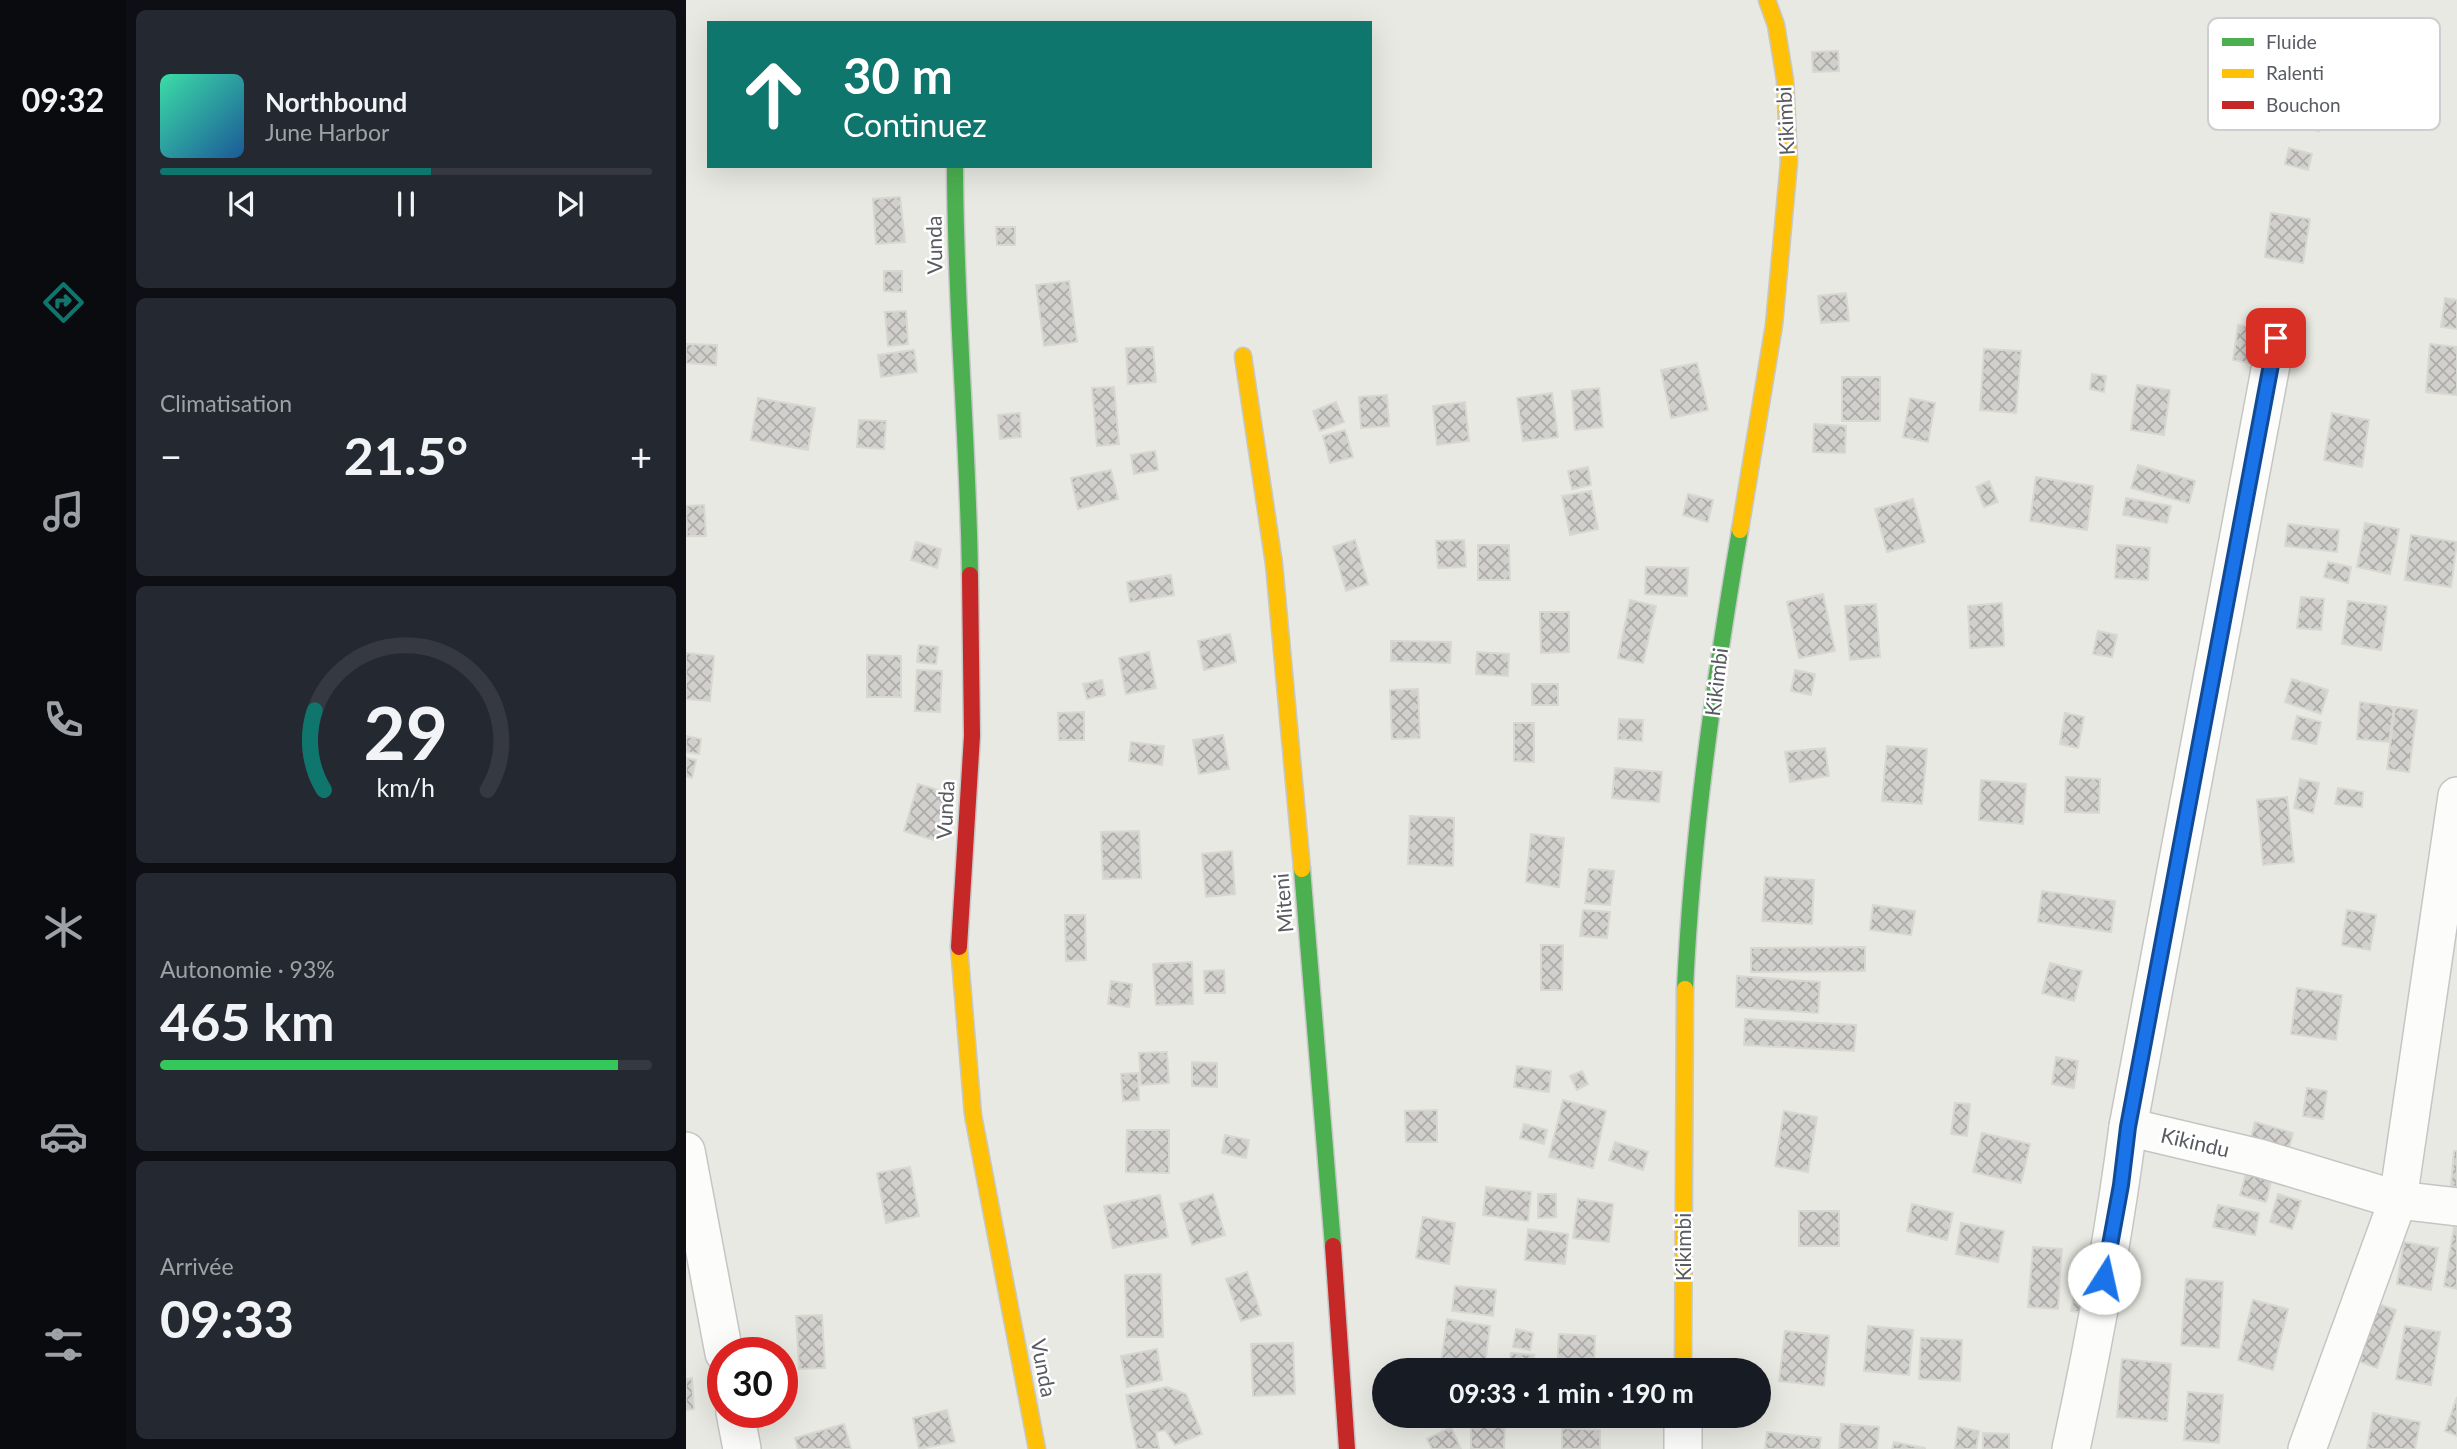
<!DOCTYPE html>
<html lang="fr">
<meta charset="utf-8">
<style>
:root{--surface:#171b24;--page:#242831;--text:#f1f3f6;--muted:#9ea1a6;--line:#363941;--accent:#0f766e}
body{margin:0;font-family:Lato,sans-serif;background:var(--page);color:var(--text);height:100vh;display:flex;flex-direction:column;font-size:26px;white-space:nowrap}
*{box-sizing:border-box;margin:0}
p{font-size:23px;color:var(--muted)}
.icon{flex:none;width:38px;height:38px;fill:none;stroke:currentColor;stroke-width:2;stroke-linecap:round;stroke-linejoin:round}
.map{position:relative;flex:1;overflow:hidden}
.side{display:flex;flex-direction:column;gap:10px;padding:10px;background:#0d0f14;width:560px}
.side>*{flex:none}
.top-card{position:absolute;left:21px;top:21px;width:665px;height:147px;border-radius:0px;box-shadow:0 7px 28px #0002;background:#0f766e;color:#fff;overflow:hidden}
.speed{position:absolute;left:21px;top:1337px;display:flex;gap:14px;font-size:35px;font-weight:700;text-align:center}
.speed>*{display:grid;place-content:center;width:91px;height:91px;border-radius:50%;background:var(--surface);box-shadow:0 7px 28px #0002;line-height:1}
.speed .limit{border:10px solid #d22;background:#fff;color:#111}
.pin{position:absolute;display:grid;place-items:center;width:60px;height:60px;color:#fff;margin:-30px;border-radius:14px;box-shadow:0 4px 10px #0006}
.me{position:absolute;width:77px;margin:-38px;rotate:10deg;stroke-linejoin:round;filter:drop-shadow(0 0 5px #0008)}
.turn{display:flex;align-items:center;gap:24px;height:147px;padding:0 21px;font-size:32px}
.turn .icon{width:91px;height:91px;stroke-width:2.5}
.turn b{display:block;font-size:49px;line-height:60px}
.big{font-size:52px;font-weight:700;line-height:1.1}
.side .card{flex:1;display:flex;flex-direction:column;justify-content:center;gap:10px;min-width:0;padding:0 24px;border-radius:10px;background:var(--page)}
.side .dial{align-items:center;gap:0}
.dial svg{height:182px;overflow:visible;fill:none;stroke:var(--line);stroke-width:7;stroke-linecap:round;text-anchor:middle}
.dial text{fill:var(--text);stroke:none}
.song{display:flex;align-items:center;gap:21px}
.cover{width:84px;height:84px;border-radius:10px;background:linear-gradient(135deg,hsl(160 70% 55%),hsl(210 70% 35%))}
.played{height:7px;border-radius:4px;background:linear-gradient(90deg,var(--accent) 55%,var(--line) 55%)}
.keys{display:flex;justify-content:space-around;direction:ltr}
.heat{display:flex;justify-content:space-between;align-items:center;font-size:38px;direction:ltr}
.charge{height:10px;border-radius:5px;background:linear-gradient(90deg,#34c759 93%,var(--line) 0)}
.trip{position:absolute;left:686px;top:1358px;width:399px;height:70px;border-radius:35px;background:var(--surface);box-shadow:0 7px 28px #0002;font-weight:700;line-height:70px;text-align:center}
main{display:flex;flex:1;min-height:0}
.dock{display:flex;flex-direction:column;width:126px;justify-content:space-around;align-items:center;background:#090b0e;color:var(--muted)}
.dock .icon{width:49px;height:49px}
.dock .selected{color:var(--accent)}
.dock b{font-size:32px;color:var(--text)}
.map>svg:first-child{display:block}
.building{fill:url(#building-cross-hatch);stroke:#d8d8d2;stroke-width:2}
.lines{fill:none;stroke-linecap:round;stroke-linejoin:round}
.street-casing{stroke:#c5c5c5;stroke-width:40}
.fast-casing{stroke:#c7c8c8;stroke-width:19}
.slow-casing{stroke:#c7c8c8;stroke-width:19}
.jam-casing{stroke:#c7c8c8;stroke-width:19}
.street{stroke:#fcfcfb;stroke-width:37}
.fast{stroke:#4caf50;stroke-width:16}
.slow{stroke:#ffc107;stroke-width:16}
.jam{stroke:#c62828;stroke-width:16}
.route-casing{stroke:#114b97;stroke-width:18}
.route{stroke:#1a73e8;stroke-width:12}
.labels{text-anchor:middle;stroke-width:5;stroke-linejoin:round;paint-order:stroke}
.street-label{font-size:21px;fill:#595b62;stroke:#fff}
.key{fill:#fff;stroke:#cdced0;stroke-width:2}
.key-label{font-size:19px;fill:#595b62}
</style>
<main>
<nav class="dock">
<b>09:32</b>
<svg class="icon selected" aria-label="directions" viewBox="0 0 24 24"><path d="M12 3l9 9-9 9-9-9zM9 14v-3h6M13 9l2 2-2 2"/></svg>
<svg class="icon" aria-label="music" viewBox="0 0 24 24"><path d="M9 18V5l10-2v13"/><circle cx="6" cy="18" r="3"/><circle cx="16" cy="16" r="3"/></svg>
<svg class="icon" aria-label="phone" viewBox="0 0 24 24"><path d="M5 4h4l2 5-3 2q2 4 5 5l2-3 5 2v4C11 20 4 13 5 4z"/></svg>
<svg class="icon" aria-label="climate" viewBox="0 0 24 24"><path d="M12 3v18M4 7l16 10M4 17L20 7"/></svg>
<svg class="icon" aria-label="car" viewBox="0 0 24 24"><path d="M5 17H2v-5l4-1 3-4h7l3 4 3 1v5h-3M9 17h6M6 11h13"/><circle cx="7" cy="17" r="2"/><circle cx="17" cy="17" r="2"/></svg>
<svg class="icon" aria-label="filters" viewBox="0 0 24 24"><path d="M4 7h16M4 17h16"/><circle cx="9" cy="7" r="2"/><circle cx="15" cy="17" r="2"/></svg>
</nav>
<section class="side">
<div class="card">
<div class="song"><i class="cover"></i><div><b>Northbound</b><p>June Harbor</p></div></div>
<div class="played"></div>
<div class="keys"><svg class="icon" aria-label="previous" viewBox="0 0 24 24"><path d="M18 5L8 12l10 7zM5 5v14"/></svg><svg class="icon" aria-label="pause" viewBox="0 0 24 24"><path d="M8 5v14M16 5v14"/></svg><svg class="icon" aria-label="next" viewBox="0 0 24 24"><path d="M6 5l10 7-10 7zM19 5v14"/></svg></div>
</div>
<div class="card"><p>Climatisation</p>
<div class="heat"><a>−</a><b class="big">21.5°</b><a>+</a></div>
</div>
<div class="card dial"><svg viewBox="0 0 100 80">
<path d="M14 69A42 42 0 1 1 86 69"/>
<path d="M14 69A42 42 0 0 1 10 34" stroke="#0f766e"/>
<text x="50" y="56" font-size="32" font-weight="700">29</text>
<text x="50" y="72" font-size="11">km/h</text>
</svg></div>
<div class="card"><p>Autonomie · 93%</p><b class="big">465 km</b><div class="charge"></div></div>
<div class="card"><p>Arrivée</p><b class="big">09:33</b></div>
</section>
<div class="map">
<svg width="1771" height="1449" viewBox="0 0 1771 1449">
<defs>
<pattern id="building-cross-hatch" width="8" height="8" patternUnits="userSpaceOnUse" patternTransform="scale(1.75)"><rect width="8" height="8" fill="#d1d0cd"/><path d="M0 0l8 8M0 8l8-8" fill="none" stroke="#adacaa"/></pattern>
</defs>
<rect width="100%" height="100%" fill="#e9e9e3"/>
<g class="building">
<polygon points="1152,51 1153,71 1127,72 1126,52"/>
<polygon points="1617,115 1635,118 1633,131 1615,128"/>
<polygon points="1603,148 1626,154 1622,170 1599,164"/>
<polygon points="214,197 219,242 190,244 187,199"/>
<polygon points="1585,213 1624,219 1617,263 1579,257"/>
<polygon points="310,227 329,227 329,245 311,245"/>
<polygon points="198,271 216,271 216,292 198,291"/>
<polygon points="383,281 391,342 358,346 350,285"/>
<polygon points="1160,293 1163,321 1135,323 1132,296"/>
<polygon points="1759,298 1771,300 1771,329 1755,327"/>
<polygon points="220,311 222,344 202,346 199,312"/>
<polygon points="1552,325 1574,329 1569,364 1547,360"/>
<polygon points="0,344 31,345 30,365 0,363"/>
<polygon points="1744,344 1771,347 1771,395 1740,392"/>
<polygon points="467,347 470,382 442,384 440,348"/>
<polygon points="1298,349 1335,351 1330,413 1294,410"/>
<polygon points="228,350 231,372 195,377 192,355"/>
<polygon points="1011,363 1022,410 985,418 975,370"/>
<polygon points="1406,374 1420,376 1418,392 1404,389"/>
<rect x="1156" y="377" width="38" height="44"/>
<polygon points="1451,385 1484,390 1478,435 1445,430"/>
<polygon points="428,387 433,444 411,446 406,388"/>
<polygon points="913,388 917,427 889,430 886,391"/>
<polygon points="866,393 872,437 837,441 831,398"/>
<polygon points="701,395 703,426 675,428 673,397"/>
<polygon points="72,398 129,408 122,450 65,440"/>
<polygon points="1224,398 1249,403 1242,442 1217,437"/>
<polygon points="650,402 658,422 634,431 627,411"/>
<polygon points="779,402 783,441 751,445 747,406"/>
<polygon points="334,413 335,437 314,439 312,415"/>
<polygon points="1646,413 1683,420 1676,467 1638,460"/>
<polygon points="173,420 200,421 198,449 171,447"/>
<polygon points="1128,424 1160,426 1159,453 1127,452"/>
<polygon points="659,430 667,457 644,463 637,436"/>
<polygon points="469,451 472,470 448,474 445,455"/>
<polygon points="1452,465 1509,481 1503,503 1445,488"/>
<polygon points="902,467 905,485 886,489 882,471"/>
<polygon points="425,470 432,499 392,509 385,478"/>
<polygon points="1350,477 1407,486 1401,530 1344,521"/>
<polygon points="1303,481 1312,502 1298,507 1290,487"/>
<polygon points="905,491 912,529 884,535 876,496"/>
<polygon points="1002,494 1027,500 1022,522 997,515"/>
<polygon points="1440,498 1485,506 1481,523 1437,515"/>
<polygon points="1227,499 1239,542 1201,552 1189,509"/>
<polygon points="18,505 20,536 1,536 0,506"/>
<polygon points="1679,523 1713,529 1704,574 1671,567"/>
<polygon points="1602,524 1653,530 1651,552 1599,546"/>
<polygon points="1725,535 1771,542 1765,587 1719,580"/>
<polygon points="669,540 682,584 660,591 647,547"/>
<polygon points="778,540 780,567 752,568 750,541"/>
<polygon points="230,542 255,549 251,568 225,560"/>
<polygon points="792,545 823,545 824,580 792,580"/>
<polygon points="1431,545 1464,548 1462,580 1429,578"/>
<polygon points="1642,562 1665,567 1662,583 1638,577"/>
<polygon points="960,567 1002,568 1001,596 959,594"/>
<polygon points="485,575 488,595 444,602 441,582"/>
<polygon points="1137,594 1149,651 1113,658 1101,602"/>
<polygon points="1615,597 1638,599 1635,630 1611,628"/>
<polygon points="944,600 970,606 957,663 932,658"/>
<polygon points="1662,601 1701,606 1695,650 1656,644"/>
<polygon points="1316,603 1318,646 1284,648 1282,606"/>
<polygon points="1190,604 1194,657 1164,660 1159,606"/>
<polygon points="854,612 883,612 883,652 855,653"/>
<polygon points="1412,631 1431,635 1426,657 1407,654"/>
<polygon points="544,634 550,662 518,670 512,641"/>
<polygon points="705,641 765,642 764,663 705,661"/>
<polygon points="233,645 252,647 250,664 231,662"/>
<polygon points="463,652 470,688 440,694 433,658"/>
<polygon points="791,652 823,654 822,676 790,674"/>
<polygon points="0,653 28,656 24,701 0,699"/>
<polygon points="181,655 215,656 215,697 181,697"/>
<polygon points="231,670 256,671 254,712 229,711"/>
<polygon points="1109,670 1129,674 1125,695 1105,691"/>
<polygon points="1606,679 1642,690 1635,714 1599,702"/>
<polygon points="416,680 419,695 401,699 397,684"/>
<rect x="846" y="684" width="26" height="21"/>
<polygon points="732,689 734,738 706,739 704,690"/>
<polygon points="1674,702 1708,707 1703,742 1671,739"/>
<polygon points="1709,707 1731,710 1723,772 1701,769"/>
<polygon points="398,712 398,740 373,740 372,713"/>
<polygon points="1379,713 1398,717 1392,748 1374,744"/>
<polygon points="1611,716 1635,722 1630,744 1606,739"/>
<polygon points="933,719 957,720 956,741 932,739"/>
<polygon points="828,723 848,723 848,762 828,761"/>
<polygon points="537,735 543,769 513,774 507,740"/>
<polygon points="0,736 15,739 13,754 0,752"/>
<polygon points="445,742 478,746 476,765 443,761"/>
<polygon points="1201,746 1241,749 1236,804 1196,801"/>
<polygon points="1139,748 1143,776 1104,782 1099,752"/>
<polygon points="0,758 10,760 6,778 0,776"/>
<polygon points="929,768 976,772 973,802 926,798"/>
<polygon points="1380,777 1414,779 1413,813 1379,812"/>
<polygon points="1614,779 1633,783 1627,813 1608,808"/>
<polygon points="1295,780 1340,784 1337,824 1293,820"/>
<polygon points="232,784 265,794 251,841 218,831"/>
<polygon points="1652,788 1677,792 1676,807 1649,804"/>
<polygon points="1601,797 1608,862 1577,865 1571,800"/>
<polygon points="724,816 768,818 767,866 722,864"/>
<polygon points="453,831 455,878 417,879 415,832"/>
<polygon points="845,834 878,838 873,887 840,882"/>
<polygon points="546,851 549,894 520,897 516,854"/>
<polygon points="903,869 928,871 924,905 899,903"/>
<polygon points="1079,877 1128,880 1126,924 1076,921"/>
<polygon points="1356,891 1429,901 1425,932 1352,922"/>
<polygon points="1187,905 1229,911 1225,935 1184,930"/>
<polygon points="897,910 924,912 921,938 894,936"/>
<polygon points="1661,910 1690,915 1684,950 1656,945"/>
<polygon points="379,915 399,915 400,960 380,961"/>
<polygon points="855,945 877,945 876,990 855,990"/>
<polygon points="1179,947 1179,971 1065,972 1065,948"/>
<polygon points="506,962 507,1004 470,1005 467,964"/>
<polygon points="1364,963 1396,971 1388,1001 1356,993"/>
<polygon points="538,970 539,993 519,993 518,971"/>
<polygon points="1051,976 1134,982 1132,1013 1050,1007"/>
<polygon points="425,981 446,984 443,1007 422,1004"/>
<polygon points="1611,988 1656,995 1650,1040 1605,1034"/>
<polygon points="1059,1019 1170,1025 1168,1051 1058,1045"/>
<polygon points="481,1052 483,1083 455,1085 453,1053"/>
<polygon points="1370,1057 1392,1061 1388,1088 1366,1084"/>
<polygon points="506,1062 531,1063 531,1087 506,1086"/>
<polygon points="831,1066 865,1071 863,1092 828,1087"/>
<polygon points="896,1071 902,1084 891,1090 884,1076"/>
<polygon points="452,1073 453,1100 437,1101 435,1074"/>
<polygon points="1621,1088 1641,1091 1637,1119 1617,1116"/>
<polygon points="877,1100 920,1111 907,1168 863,1157"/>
<polygon points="1269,1103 1284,1104 1281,1136 1265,1134"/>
<polygon points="751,1110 751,1142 720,1142 719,1111"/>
<polygon points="1098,1111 1131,1117 1122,1172 1089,1166"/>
<polygon points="1569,1122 1607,1133 1601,1156 1563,1146"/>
<polygon points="838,1124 861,1130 858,1144 834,1138"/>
<polygon points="441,1130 483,1130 483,1173 440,1172"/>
<polygon points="1296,1133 1344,1144 1335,1183 1287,1172"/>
<polygon points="539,1135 563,1140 560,1158 536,1153"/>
<polygon points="929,1142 962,1152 957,1170 923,1160"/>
<polygon points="1768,1151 1771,1151 1771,1187 1765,1186"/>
<polygon points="224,1167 233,1216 200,1223 191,1173"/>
<polygon points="1561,1170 1586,1177 1580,1202 1554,1195"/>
<polygon points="800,1187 845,1192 842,1221 797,1215"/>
<polygon points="527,1194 539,1235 506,1245 494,1204"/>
<polygon points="852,1194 870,1194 870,1217 852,1218"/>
<polygon points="1592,1194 1615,1201 1606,1229 1584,1222"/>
<polygon points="474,1195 482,1237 427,1248 418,1206"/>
<polygon points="892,1199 927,1204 923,1242 887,1238"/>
<polygon points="1226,1204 1267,1213 1261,1240 1221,1231"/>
<polygon points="1532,1205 1573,1213 1569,1235 1527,1227"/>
<rect x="1113" y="1211" width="40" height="35"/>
<polygon points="737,1217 769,1223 763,1264 730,1258"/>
<polygon points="1275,1223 1318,1231 1312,1262 1270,1254"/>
<polygon points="1768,1227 1771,1228 1771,1289 1758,1286"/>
<polygon points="842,1229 882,1234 879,1264 839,1260"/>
<polygon points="1718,1242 1752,1248 1745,1290 1711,1284"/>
<polygon points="1347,1247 1376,1249 1372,1309 1342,1307"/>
<polygon points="561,1272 575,1315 555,1321 540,1279"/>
<polygon points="475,1274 477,1337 441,1337 439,1275"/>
<polygon points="1500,1279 1537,1282 1533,1348 1495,1345"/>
<polygon points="769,1286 810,1290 807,1316 766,1311"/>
<polygon points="1389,1289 1400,1291 1397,1313 1385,1311"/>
<polygon points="1567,1300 1602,1309 1587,1370 1552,1360"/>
<polygon points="1680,1300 1710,1310 1691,1368 1661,1357"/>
<polygon points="136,1315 139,1368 113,1369 110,1316"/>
<polygon points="761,1319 804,1326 798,1370 754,1370"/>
<polygon points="1182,1326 1227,1330 1223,1375 1178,1371"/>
<polygon points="1719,1326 1754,1332 1745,1385 1710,1379"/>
<polygon points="830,1329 847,1333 844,1350 827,1347"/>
<polygon points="1099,1331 1143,1336 1138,1386 1093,1381"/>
<polygon points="873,1334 909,1336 908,1370 871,1370"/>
<polygon points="1235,1338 1276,1340 1274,1381 1233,1379"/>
<polygon points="607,1343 609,1394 567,1396 565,1344"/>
<polygon points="471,1349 476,1380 441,1387 435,1356"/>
<polygon points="825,1353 848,1355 847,1370 823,1370"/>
<polygon points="1436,1359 1485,1364 1481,1421 1431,1417"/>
<polygon points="6,1378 8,1409 0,1410 0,1379"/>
<polygon points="481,1387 500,1394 516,1434 489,1445 479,1430 470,1432 473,1449 451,1449 440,1395"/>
<polygon points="1502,1392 1537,1395 1533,1443 1498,1440"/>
<polygon points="1771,1397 1771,1436 1759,1431"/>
<polygon points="261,1410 269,1442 233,1449 227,1418"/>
<polygon points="1687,1413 1734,1422 1729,1449 1681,1449"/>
<polygon points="785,1421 819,1422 818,1449 785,1449"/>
<polygon points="158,1424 165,1449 112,1449 109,1438"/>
<polygon points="1155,1424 1193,1427 1191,1449 1153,1449"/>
<polygon points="765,1427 775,1449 746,1449 741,1439"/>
<polygon points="1272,1427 1293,1431 1290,1449 1269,1449"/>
<polygon points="876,1428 914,1430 914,1449 876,1449"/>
<polygon points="1081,1432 1135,1438 1133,1449 1079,1449"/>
<polygon points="1297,1433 1323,1434 1323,1449 1297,1449"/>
<polygon points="1208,1442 1239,1448 1239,1449 1206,1449"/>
</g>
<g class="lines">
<g class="street-casing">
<g id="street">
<polyline points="1442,1127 1590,338"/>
<polyline points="0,1151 38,1353"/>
<polyline points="49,1412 56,1449"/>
<polyline points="997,1449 997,1416"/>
<path d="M1385,1449C1408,1342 1428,1235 1442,1127L1573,1158L1712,1200L1771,1207"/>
<polyline points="1621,1449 1712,1200 1771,796"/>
</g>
</g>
<g class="fast-casing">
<g id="fast">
<path d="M269,166C269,303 282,438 284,575"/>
<polyline points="616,869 647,1246"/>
<path d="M999,989C1006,835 1028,682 1054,530"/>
</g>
</g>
<g class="slow-casing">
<g id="slow">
<polyline points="557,356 588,564 616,869"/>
<polyline points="1054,530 1088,325 1103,162 1099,80 1090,25 1081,0"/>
<polyline points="273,947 287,1115 351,1449"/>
<polyline points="997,1370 999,989"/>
</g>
</g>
<g class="jam-casing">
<g id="jam">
<polyline points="273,947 286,736 284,575"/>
<polyline points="647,1246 661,1449"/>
</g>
</g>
<use href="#street" class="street"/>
<use href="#fast" class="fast"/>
<use href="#slow" class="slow"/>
<use href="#jam" class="jam"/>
</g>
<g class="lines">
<g class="route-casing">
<polyline id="route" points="1418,1278 1435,1185 1442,1127 1590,338"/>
</g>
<use href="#route" class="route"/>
</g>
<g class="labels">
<g class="street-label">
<text transform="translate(1100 121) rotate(-93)" y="7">Kikimbi</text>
<text transform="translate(249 245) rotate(-91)" y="7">Vunda</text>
<text transform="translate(1031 682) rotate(-83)" y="7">Kikimbi</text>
<text transform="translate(260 810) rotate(-87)" y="7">Vunda</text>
<text transform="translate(598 903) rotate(-95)" y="7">Miteni</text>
<text transform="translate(1509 1143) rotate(13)" y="7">Kikindu</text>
<text transform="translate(998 1247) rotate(-90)" y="7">Kikimbi</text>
<text transform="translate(357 1368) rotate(79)" y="7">Vunda</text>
</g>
</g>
<rect x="1522" y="18" width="232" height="112" rx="10" class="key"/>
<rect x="1536" y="38" width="32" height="8" fill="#4caf50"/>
<rect x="1536" y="69" width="32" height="9" fill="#ffc107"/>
<rect x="1536" y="101" width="32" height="8" fill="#c62828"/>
<g class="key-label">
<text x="1580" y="49">Fluide</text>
<text x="1580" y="80">Ralenti</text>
<text x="1580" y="112">Bouchon</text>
</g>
</svg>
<div class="speed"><div class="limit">30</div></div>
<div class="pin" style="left:1590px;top:338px;background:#d93025"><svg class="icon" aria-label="arrive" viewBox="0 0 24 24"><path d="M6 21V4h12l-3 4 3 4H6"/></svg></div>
<svg class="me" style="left:1418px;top:1278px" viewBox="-20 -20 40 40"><circle r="19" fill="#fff"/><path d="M0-13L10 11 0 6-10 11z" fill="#1a73e8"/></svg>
<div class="trip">09:33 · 1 min · 190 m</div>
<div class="top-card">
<div class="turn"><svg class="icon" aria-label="ahead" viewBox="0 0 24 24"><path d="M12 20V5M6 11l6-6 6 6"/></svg><div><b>30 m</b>Continuez</div></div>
</div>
</div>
</main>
